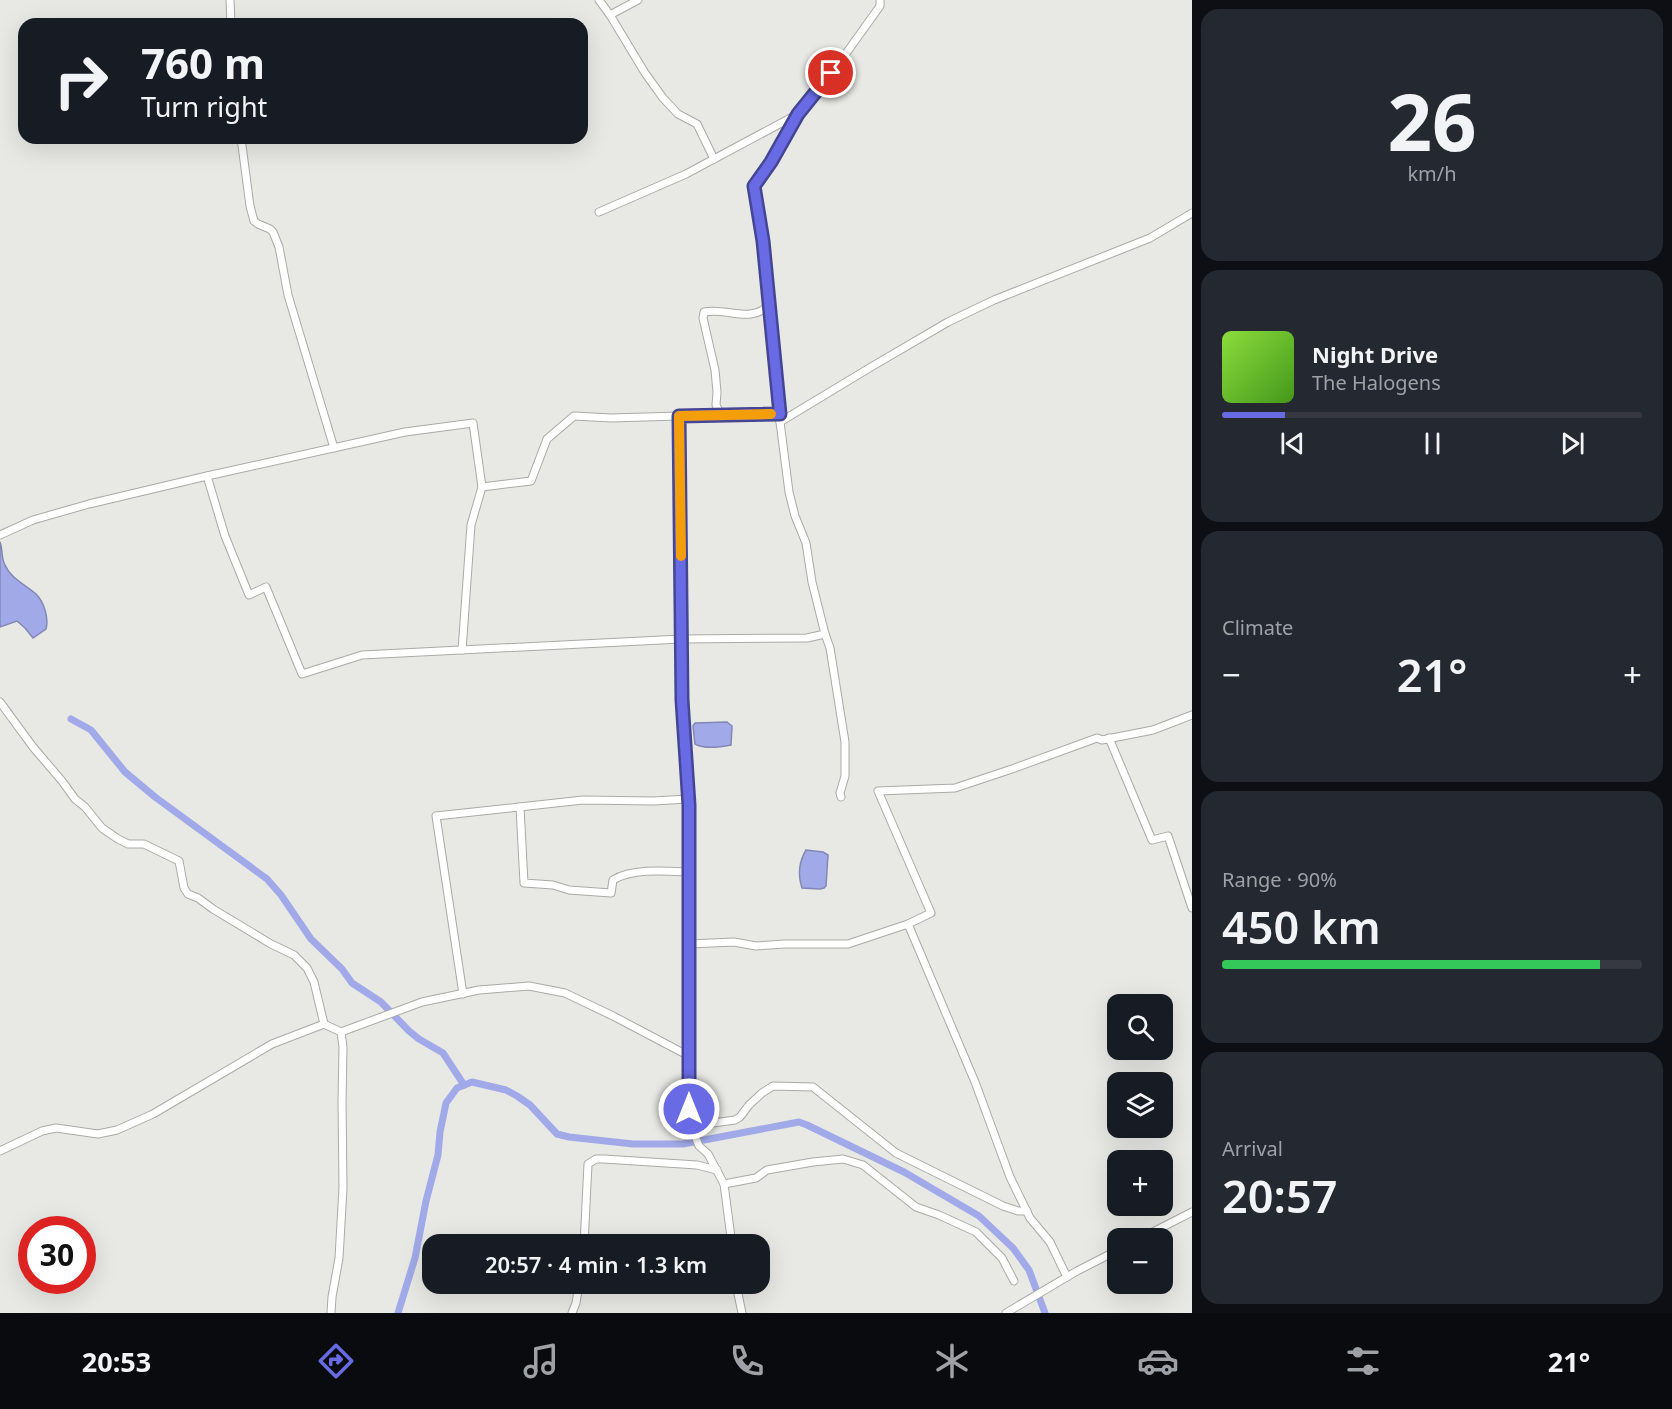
<!DOCTYPE html>
<meta charset="utf-8">
<style>
:root{--surface:#171b24;--page:#242831;--text:#f1f3f6;--muted:#9ea1a6;--line:#363941;--accent:#686be4}
body{margin:0;font-family:"Noto Sans",sans-serif;background:var(--page);color:var(--text);height:100vh;display:flex;flex-direction:column;font-size:22px;white-space:nowrap}
*{box-sizing:border-box;margin:0}
p{font-size:20px;color:var(--muted)}
.icon{flex:none;width:33px;height:33px;fill:none;stroke:currentColor;stroke-width:2;stroke-linecap:round;stroke-linejoin:round}
.map{position:relative;flex:1;overflow:hidden}
.details{display:flex;flex-direction:column;gap:9px;padding:9px;background:#0d0f14;width:480px}
.details>*{flex:none}
.hud{position:absolute;left:18px;top:18px;width:570px;height:126px;border-radius:18px;box-shadow:0 6px 24px #0002;background:#171b24;color:var(--text);overflow:hidden}
.tools{position:absolute;left:1107px;top:994px;display:grid;gap:12px}
.tools a{display:grid;place-items:center;width:66px;height:66px;border-radius:12px;background:var(--surface);box-shadow:0 6px 24px #0002;font-size:30px}
.speed{position:absolute;left:18px;top:1216px;display:flex;gap:12px;font-size:30px;font-weight:700;text-align:center}
.speed>*{display:grid;place-content:center;width:78px;height:78px;border-radius:50%;background:var(--surface);box-shadow:0 6px 24px #0002;line-height:1}
.speed .limit{border:9px solid #d22;background:#fff;color:#111}
.pin{position:absolute;display:grid;place-items:center;width:51px;height:51px;color:#fff;margin:-26px;border:3px solid #fff;border-radius:50%;box-shadow:0 2px 6px #0007}
.me{position:absolute;width:66px;margin:-33px;rotate:0deg;stroke-linejoin:round;filter:drop-shadow(0 0 4px #0008)}
.turn{display:flex;align-items:center;gap:21px;height:126px;padding:0 24px;font-size:27px}
.turn .icon{width:78px;height:78px;stroke-width:2.5}
.turn b{display:block;font-size:42px;line-height:51px}
.big{font-size:45px;font-weight:600;line-height:1.1}
.details .tile{flex:1;display:flex;flex-direction:column;justify-content:center;gap:9px;min-width:0;padding:0 21px;border-radius:18px;background:var(--page)}
.details .dial{align-items:center;gap:0}
.dial b{font-size:78px;line-height:1}
.song{display:flex;align-items:center;gap:18px}
.cover{width:72px;height:72px;border-radius:9px;background:linear-gradient(135deg,hsl(90 70% 55%),hsl(100 70% 35%))}
.played{height:6px;border-radius:3px;background:linear-gradient(90deg,var(--accent) 15%,var(--line) 15%)}
.keys{display:flex;justify-content:space-around;direction:ltr}
.heat{display:flex;justify-content:space-between;align-items:center;font-size:33px;direction:ltr}
.charge{height:9px;border-radius:4px;background:linear-gradient(90deg,#34c759 90%,var(--line) 0)}
.trip{position:absolute;left:422px;top:1234px;width:348px;height:60px;border-radius:18px;background:var(--surface);box-shadow:0 6px 24px #0002;font-weight:600;line-height:60px;text-align:center}
.menu{display:flex;height:96px;justify-content:space-around;align-items:center;background:#090b0e;color:var(--muted)}
.menu .icon{width:42px;height:42px}
.menu .active{color:var(--accent)}
.menu b{font-size:27px;color:var(--text)}
main{display:flex;flex:1;min-height:0}
.map>svg:first-child{display:block}
.water{fill:#a1a9e9;stroke:#8288b4;stroke-width:1.5}
.lines{fill:none;stroke-linecap:round;stroke-linejoin:round}
.canal{stroke:#a1a9e9;stroke-width:7}
.minor-casing{stroke:#aaaaa6;stroke-width:9}
.minor{stroke:#fff;stroke-width:7}
.route-casing{stroke:#444694;stroke-width:15}
.route{stroke:#686be4;stroke-width:10}
.slow{stroke:#f59e0b;stroke-width:10}
</style>
<main>
<div class="map">
<svg width="1192" height="1313" viewBox="0 0 1192 1313">
<rect width="100%" height="100%" fill="#e8e8e4"/>
<g class="water">
<path d="M0,542C3,550 1,558 5,565C11,579 26,585 36,594C44,602 49,618 46,629L33,638L25,628L17,621L0,627Z"/>
<path d="M727,722L732,726L731,745C721,747 704,749 695,744L693,726L695,723Z"/>
<path d="M806,850L823,852L828,855L826,886L824,888L820,889L802,888C798,876 799,862 806,850Z"/>
</g>
<g class="lines">
<g class="canal">
<polyline points="71,719 91,730 125,772 155,797 267,879 281,895 311,939 342,969 352,983 381,1002 409,1031 419,1039 443,1053 464,1085"/>
<polyline points="398,1313 415,1258 426,1201 438,1155 440,1132 446,1103 457,1088 472,1082 506,1090 517,1096 530,1105 557,1134 569,1137 633,1144 683,1144 799,1122 807,1125 904,1172 979,1216 1013,1248 1029,1270 1045,1313"/>
</g>
<g class="minor-casing">
<g id="minor">
<polyline points="230,0 231,24"/>
<polyline points="599,0 610,15 638,0"/>
<polyline points="610,15 645,73 663,98 678,114 697,124 714,159"/>
<polyline points="241,138 250,206 254,221 258,224 270,229 273,232 279,247 288,295 334,448"/>
<polyline points="599,212 686,174 798,114"/>
<path d="M717,415L719,411L716,405L717,392L715,370L703,318L704,312C727,307 750,324 769,305"/>
<polyline points="679,416 780,414"/>
<polyline points="780,422 871,367 948,322 994,300 1150,238 1192,213"/>
<polyline points="207,476 225,536 249,595 266,587 302,674 362,655 681,639 807,638 825,634 812,582 806,543 795,516 789,492 780,422 763,241 754,186 771,162 798,114 832,73 880,6 880,0"/>
<polyline points="0,535 33,520 89,504 207,476 405,432 473,423 482,487 531,481 547,439 574,416 611,418 679,416 682,700 689,805 689,1109 691,1126 699,1146 708,1154 724,1184 732,1245"/>
<polyline points="825,634 830,648 845,742 845,776 840,793 841,797"/>
<polyline points="462,650 471,525 482,487"/>
<polyline points="0,702 33,747 62,781 75,799 85,807 102,828 118,839 128,844 144,844 179,861 184,888 188,894 198,898 213,909 271,944 294,955 307,968 314,982 324,1024"/>
<polyline points="1109,738 1152,840 1168,836 1192,908"/>
<path d="M520,807L524,883L553,885L569,890L611,893L613,880C633,868 666,871 689,872"/>
<polyline points="689,944 734,942 756,946 785,944 848,944 908,924"/>
<polyline points="463,994 436,816 583,800 653,801 688,799"/>
<polyline points="341,1032 422,1002 479,990 529,986 565,993 613,1016 689,1056"/>
<polyline points="691,1126 735,1120 740,1117 749,1105 762,1093 773,1086 813,1087 896,1153 1003,1206 1018,1211 1027,1211"/>
<polyline points="0,1151 42,1131 56,1128 98,1134 117,1130 153,1114 272,1044 324,1024 341,1032 343,1047 342,1102 343,1188 339,1258 332,1297 331,1313"/>
<polyline points="724,1184 756,1178 767,1170 813,1162 843,1159 863,1165 916,1207 939,1215 976,1232 1002,1258 1014,1281"/>
<polyline points="1139,1239 1192,1212"/>
<polyline points="584,1245 588,1164 596,1159 604,1159 697,1165 717,1170"/>
<polyline points="1067,1277 1050,1242 1030,1218 1010,1177 975,1082 908,924 931,913 878,791 955,788 1012,769 1097,738 1102,740 1153,730 1192,715"/>
<polyline points="736,1284 742,1313"/>
<polyline points="572,1313 576,1303 579,1284"/>
<polyline points="1006,1313 1077,1271 1118,1250"/>
</g>
</g>
<use href="#minor" class="minor"/>
</g>
<g class="lines">
<g class="route-casing">
<polyline id="route" points="689,1109 689,805 682,700 679,416 780,414 763,241 754,186 771,162 798,114 831,73"/>
</g>
<use href="#route" class="route"/>
<polyline class="slow" points="681,556 679,416 771,414"/>
</g>
</svg>
<div class="tools">
<a><svg class="icon" aria-label="search" viewBox="0 0 24 24"><circle cx="10" cy="10" r="6"/><path d="M15 15l6 6"/></svg></a>
<a><svg class="icon" aria-label="layers" viewBox="0 0 24 24"><path d="M12 4l9 5-9 5-9-5zM3 14l9 5 9-5"/></svg></a>
<a>+</a>
<a>−</a>
</div>
<div class="speed"><div class="limit">30</div></div>
<div class="pin" style="left:831px;top:73px;background:#d93025"><svg class="icon" aria-label="arrive" viewBox="0 0 24 24"><path d="M6 21V4h12l-3 4 3 4H6"/></svg></div>
<svg class="me" style="left:689px;top:1109px" viewBox="-20 -20 40 40"><circle r="17" fill="#686be4" stroke="#fff" stroke-width="3"/><path d="M0-11L8 9 0 5-8 9z" fill="#fff"/></svg>
<div class="trip">20:57 · 4 min · 1.3 km</div>
<div class="hud">
<div class="turn"><svg class="icon" aria-label="right" viewBox="0 0 24 24"><path d="M7 20v-9h11M14 6l5 5-5 5"/></svg><div><b>760 m</b>Turn right</div></div>
</div>
</div>
<section class="details">
<div class="tile dial"><b>26</b><p>km/h</p></div>
<div class="tile">
<div class="song"><i class="cover"></i><div><b>Night Drive</b><p>The Halogens</p></div></div>
<div class="played"></div>
<div class="keys"><svg class="icon" aria-label="previous" viewBox="0 0 24 24"><path d="M18 5L8 12l10 7zM5 5v14"/></svg><svg class="icon" aria-label="pause" viewBox="0 0 24 24"><path d="M8 5v14M16 5v14"/></svg><svg class="icon" aria-label="next" viewBox="0 0 24 24"><path d="M6 5l10 7-10 7zM19 5v14"/></svg></div>
</div>
<div class="tile"><p>Climate</p>
<div class="heat"><a>−</a><b class="big">21°</b><a>+</a></div>
</div>
<div class="tile"><p>Range · 90%</p><b class="big">450 km</b><div class="charge"></div></div>
<div class="tile"><p>Arrival</p><b class="big">20:57</b></div>
</section>
</main>
<nav class="menu">
<b>20:53</b>
<svg class="icon active" aria-label="directions" viewBox="0 0 24 24"><path d="M12 3l9 9-9 9-9-9zM9 14v-3h6M13 9l2 2-2 2"/></svg>
<svg class="icon" aria-label="music" viewBox="0 0 24 24"><path d="M9 18V5l10-2v13"/><circle cx="6" cy="18" r="3"/><circle cx="16" cy="16" r="3"/></svg>
<svg class="icon" aria-label="phone" viewBox="0 0 24 24"><path d="M5 4h4l2 5-3 2q2 4 5 5l2-3 5 2v4C11 20 4 13 5 4z"/></svg>
<svg class="icon" aria-label="climate" viewBox="0 0 24 24"><path d="M12 3v18M4 7l16 10M4 17L20 7"/></svg>
<svg class="icon" aria-label="car" viewBox="0 0 24 24"><path d="M5 17H2v-5l4-1 3-4h7l3 4 3 1v5h-3M9 17h6M6 11h13"/><circle cx="7" cy="17" r="2"/><circle cx="17" cy="17" r="2"/></svg>
<svg class="icon" aria-label="filters" viewBox="0 0 24 24"><path d="M4 7h16M4 17h16"/><circle cx="9" cy="7" r="2"/><circle cx="15" cy="17" r="2"/></svg>
<b>21°</b>
</nav>
